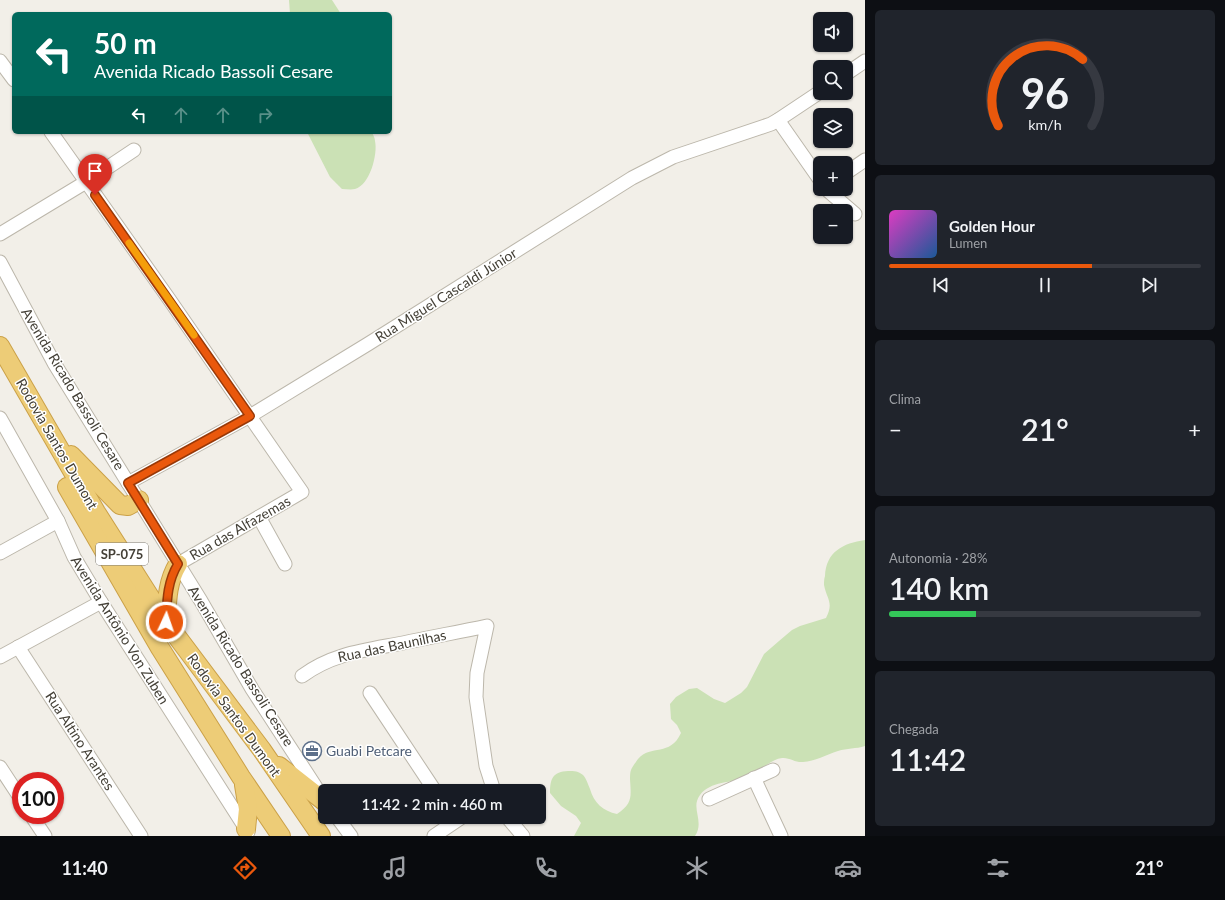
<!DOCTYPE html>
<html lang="pt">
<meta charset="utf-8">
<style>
:root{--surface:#171b24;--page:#20242c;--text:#f1f3f6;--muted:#9ea1a6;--line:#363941;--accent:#ea580c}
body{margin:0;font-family:Lato,sans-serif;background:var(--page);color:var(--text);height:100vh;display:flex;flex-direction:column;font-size:15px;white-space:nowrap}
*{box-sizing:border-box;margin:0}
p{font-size:13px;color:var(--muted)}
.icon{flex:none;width:22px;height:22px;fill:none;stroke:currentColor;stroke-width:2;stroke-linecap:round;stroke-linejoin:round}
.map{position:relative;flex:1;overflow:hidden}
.side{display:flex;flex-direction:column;gap:10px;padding:10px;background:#0d0f14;width:360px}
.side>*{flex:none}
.guide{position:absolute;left:12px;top:12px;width:380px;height:122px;border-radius:6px;box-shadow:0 1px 3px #0004;background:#00695c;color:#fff;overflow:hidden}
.fabs{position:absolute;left:813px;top:12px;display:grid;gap:8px}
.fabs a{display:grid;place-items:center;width:40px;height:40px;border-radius:6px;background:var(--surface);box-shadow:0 1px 3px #0004;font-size:20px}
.speed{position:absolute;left:12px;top:772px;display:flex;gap:8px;font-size:20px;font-weight:700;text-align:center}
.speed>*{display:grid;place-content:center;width:52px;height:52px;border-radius:50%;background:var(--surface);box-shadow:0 1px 3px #0004;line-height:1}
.speed .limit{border:6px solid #d22;background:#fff;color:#111}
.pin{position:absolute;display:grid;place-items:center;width:34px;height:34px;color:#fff;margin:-41px -17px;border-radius:50% 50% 50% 0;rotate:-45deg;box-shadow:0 0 4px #0007}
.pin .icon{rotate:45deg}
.me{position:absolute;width:44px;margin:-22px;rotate:3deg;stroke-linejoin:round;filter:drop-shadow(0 0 3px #0008)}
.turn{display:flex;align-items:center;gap:14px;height:84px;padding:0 16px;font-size:18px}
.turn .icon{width:52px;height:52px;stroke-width:2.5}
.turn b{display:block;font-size:28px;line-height:34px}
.lanes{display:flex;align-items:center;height:38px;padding:0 16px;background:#0003;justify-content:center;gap:20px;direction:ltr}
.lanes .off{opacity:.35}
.big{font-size:30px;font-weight:600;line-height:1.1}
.side .tile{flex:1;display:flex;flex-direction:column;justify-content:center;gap:6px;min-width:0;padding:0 14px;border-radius:6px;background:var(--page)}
.side .dial{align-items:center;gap:0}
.dial svg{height:104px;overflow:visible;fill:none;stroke:var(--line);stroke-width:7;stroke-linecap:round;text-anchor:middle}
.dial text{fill:var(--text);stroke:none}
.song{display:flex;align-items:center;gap:12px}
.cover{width:48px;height:48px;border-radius:6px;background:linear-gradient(135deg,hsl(310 70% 55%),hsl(210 70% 35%))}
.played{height:4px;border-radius:2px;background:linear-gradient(90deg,var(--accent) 65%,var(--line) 65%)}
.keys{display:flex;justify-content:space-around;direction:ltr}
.heat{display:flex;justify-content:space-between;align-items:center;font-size:22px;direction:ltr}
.charge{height:6px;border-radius:3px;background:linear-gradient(90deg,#34c759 28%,var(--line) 0)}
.trip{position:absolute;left:318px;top:784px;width:228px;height:40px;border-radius:6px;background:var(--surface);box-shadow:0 1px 3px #0004;font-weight:600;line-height:40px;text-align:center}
.tabs{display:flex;height:64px;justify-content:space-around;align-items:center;background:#090b0e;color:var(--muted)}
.tabs .icon{width:28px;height:28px}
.tabs .current{color:var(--accent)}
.tabs b{font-size:18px;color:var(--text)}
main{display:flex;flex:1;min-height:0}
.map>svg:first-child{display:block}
.green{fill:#cbe1b5}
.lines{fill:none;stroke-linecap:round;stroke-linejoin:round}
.minor-casing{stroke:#bcb7ab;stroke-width:15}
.highway-casing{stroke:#cba148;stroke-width:20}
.minor{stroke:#fff;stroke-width:13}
.highway{stroke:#edcc77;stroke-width:18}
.route-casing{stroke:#983908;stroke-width:10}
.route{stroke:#ea580c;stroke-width:7}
.slow{stroke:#f59e0b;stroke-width:7}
.labels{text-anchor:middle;stroke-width:3;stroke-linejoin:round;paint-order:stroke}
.shield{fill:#fff;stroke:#7c7973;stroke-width:1}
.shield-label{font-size:13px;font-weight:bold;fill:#444037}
.street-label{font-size:14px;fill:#444037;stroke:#fff}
.service-label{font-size:14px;fill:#4e5e75;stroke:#fff;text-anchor:start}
</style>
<main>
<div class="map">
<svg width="865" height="836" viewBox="0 0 865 836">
<rect width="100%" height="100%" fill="#f2efe8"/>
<g class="green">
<polygon points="289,0 332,0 341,14 290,14"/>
<path d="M307,132H372C373,135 375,138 375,141C378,154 370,185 355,189C351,190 346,189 342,189L330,177Z"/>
<path d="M865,540V746C856,749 847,748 838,751C826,755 815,761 803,762C796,763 789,757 782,758C768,760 760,773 747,777C732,783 710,781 700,795C690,808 705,821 695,836H574L581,823L576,816L561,806L550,793C550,778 553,772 568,771C575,771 578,771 583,775C586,778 588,784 590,789C594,803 603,811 617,814C633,803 631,797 630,779C630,777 630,772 631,770C632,767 636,762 638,759C651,744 670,757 681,733L677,725L671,719L670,704L676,697L689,689L697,688L714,699L725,703L741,693L747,687L764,654L779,641L792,630L800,626L826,618C834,602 827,600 824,585C824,582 824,579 825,576C826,552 843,543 865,540Z"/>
</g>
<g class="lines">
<g class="minor-casing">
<g id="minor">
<polyline points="0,61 14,80"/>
<polyline points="846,74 865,61"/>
<polyline points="778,120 820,180"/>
<polyline points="51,132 169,299 302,492 178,564"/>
<polyline points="846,173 865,160"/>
<polyline points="826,189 855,214"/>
<polyline points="0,234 86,182 134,150"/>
<polyline points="0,262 54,363 201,601 252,689 321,795"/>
<polyline points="0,418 58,521 74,557 101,602 248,832"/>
<polyline points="128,483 250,416 368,344 632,178 673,157 771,124 778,120 820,92"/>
<polyline points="259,517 285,564"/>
<polyline points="0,553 58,521"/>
<polyline points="18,647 141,836"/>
<polyline points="0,657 101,602"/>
<path d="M302,676C333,653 367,650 403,643C431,637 459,632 487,626L477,673L476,697L486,766L494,791"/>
<polyline points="370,693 435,791"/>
<polyline points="0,767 21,799"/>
<polyline points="754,778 781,836"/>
<polyline points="709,799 773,770"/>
<polyline points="31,815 45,836"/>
<polyline points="337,817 351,836"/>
<polyline points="507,817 523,836"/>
<polyline points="434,836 462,817"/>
</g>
</g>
<g class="highway-casing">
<g id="highway">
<polyline points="0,346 96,512 166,622 262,750 321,836"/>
<polyline points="71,455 120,505 128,506 139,500"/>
<polyline points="67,487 160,648 241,777 281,836"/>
<path d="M166,622C167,601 167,582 178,564"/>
<polyline points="279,766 325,802"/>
<polyline points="244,785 248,809 246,829"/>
</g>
</g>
<use href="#minor" class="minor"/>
<use href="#highway" class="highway"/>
</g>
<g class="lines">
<g class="route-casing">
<path id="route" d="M95,195L250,416L128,483L178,564C167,582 167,601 166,622"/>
</g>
<use href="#route" class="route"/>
<polyline class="slow" points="129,243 194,335"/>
</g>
<defs>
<g id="office-ring" transform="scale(1)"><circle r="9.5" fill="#fff" stroke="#5c6f8a" stroke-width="1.5"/><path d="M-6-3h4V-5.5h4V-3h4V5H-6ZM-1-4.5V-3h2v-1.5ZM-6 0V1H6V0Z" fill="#5c6f8a"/></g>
</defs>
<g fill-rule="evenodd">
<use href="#office-ring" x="312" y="751"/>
</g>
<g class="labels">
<rect class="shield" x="96" y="543" width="52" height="22" rx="3"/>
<g class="shield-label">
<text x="122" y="559">SP-075</text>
</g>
<g class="street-label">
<text transform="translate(446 295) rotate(-32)" y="5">Rua Miguel Cascaldi Júnior</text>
<text transform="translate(73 389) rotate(59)" y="5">Avenida Ricado Bassoli Cesare</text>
<text transform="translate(57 444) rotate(60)" y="5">Rodovia Santos Dumont</text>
<text transform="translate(240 528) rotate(-30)" y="5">Rua das Alfazemas</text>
<text transform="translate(120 630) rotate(58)" y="5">Avenida Antônio Von Zuben</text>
<text transform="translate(392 646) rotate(-12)" y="5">Rua das Baunilhas</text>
<text transform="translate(241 666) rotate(58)" y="5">Avenida Ricado Bassoli Cesare</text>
<text transform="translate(234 715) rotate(54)" y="5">Rodovia Santos Dumont</text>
<text transform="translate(80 741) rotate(57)" y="5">Rua Altino Arantes</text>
</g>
<g class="service-label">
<text x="326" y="756">Guabi Petcare</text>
</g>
</g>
</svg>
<div class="fabs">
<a><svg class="icon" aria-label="sound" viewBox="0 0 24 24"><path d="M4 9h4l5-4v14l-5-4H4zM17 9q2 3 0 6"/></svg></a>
<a><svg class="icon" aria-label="search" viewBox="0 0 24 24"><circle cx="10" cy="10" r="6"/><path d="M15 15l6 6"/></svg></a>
<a><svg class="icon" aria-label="layers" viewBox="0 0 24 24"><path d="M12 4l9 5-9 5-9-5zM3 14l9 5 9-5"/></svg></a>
<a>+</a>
<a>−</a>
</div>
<div class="speed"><div class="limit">100</div></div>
<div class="pin" style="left:95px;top:195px;background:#d93025"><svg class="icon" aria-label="arrive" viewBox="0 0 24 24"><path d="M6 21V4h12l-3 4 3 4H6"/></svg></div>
<svg class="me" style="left:166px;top:622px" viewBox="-20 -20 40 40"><circle r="17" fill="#ea580c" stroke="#fff" stroke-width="3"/><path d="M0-11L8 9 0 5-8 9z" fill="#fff"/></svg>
<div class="trip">11:42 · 2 min · 460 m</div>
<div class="guide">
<div class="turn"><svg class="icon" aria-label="left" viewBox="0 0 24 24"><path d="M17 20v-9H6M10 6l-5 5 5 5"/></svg><div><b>50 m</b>Avenida Ricado Bassoli Cesare</div></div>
<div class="lanes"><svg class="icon" aria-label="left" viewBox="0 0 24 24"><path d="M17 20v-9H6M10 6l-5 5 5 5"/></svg><svg class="icon off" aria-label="ahead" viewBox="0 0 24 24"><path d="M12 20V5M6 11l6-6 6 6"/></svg><svg class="icon off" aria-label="ahead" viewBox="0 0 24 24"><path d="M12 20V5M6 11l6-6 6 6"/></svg><svg class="icon off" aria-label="right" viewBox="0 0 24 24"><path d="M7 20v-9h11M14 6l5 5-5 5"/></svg></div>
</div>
</div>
<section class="side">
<div class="tile dial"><svg viewBox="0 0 100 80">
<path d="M14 69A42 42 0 1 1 86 69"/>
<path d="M14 69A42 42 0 0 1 79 18" stroke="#ea580c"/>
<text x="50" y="56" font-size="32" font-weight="700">96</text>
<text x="50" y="72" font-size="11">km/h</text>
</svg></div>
<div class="tile">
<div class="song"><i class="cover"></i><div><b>Golden Hour</b><p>Lumen</p></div></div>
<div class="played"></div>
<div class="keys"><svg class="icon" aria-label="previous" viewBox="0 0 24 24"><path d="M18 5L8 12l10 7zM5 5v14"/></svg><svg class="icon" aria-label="pause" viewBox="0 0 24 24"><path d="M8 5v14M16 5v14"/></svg><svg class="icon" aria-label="next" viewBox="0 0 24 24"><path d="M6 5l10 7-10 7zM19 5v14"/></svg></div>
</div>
<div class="tile"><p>Clima</p>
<div class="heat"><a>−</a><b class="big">21°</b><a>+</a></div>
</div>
<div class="tile"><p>Autonomia · 28%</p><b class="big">140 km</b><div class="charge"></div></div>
<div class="tile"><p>Chegada</p><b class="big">11:42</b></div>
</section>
</main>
<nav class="tabs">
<b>11:40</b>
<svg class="icon current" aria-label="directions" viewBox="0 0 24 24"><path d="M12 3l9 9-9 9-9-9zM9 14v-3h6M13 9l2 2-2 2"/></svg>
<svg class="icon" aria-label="music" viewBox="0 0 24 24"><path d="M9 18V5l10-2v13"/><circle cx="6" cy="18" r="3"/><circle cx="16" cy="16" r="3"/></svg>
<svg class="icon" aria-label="phone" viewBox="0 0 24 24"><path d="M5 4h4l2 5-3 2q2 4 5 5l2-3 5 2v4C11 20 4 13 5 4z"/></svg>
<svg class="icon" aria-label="climate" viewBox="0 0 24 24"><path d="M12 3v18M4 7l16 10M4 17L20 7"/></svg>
<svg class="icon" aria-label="car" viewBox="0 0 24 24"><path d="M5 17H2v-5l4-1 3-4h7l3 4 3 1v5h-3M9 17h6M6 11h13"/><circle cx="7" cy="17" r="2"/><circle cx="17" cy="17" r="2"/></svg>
<svg class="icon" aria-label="filters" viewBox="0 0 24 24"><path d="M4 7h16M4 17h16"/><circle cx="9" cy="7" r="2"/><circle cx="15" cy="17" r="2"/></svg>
<b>21°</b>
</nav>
